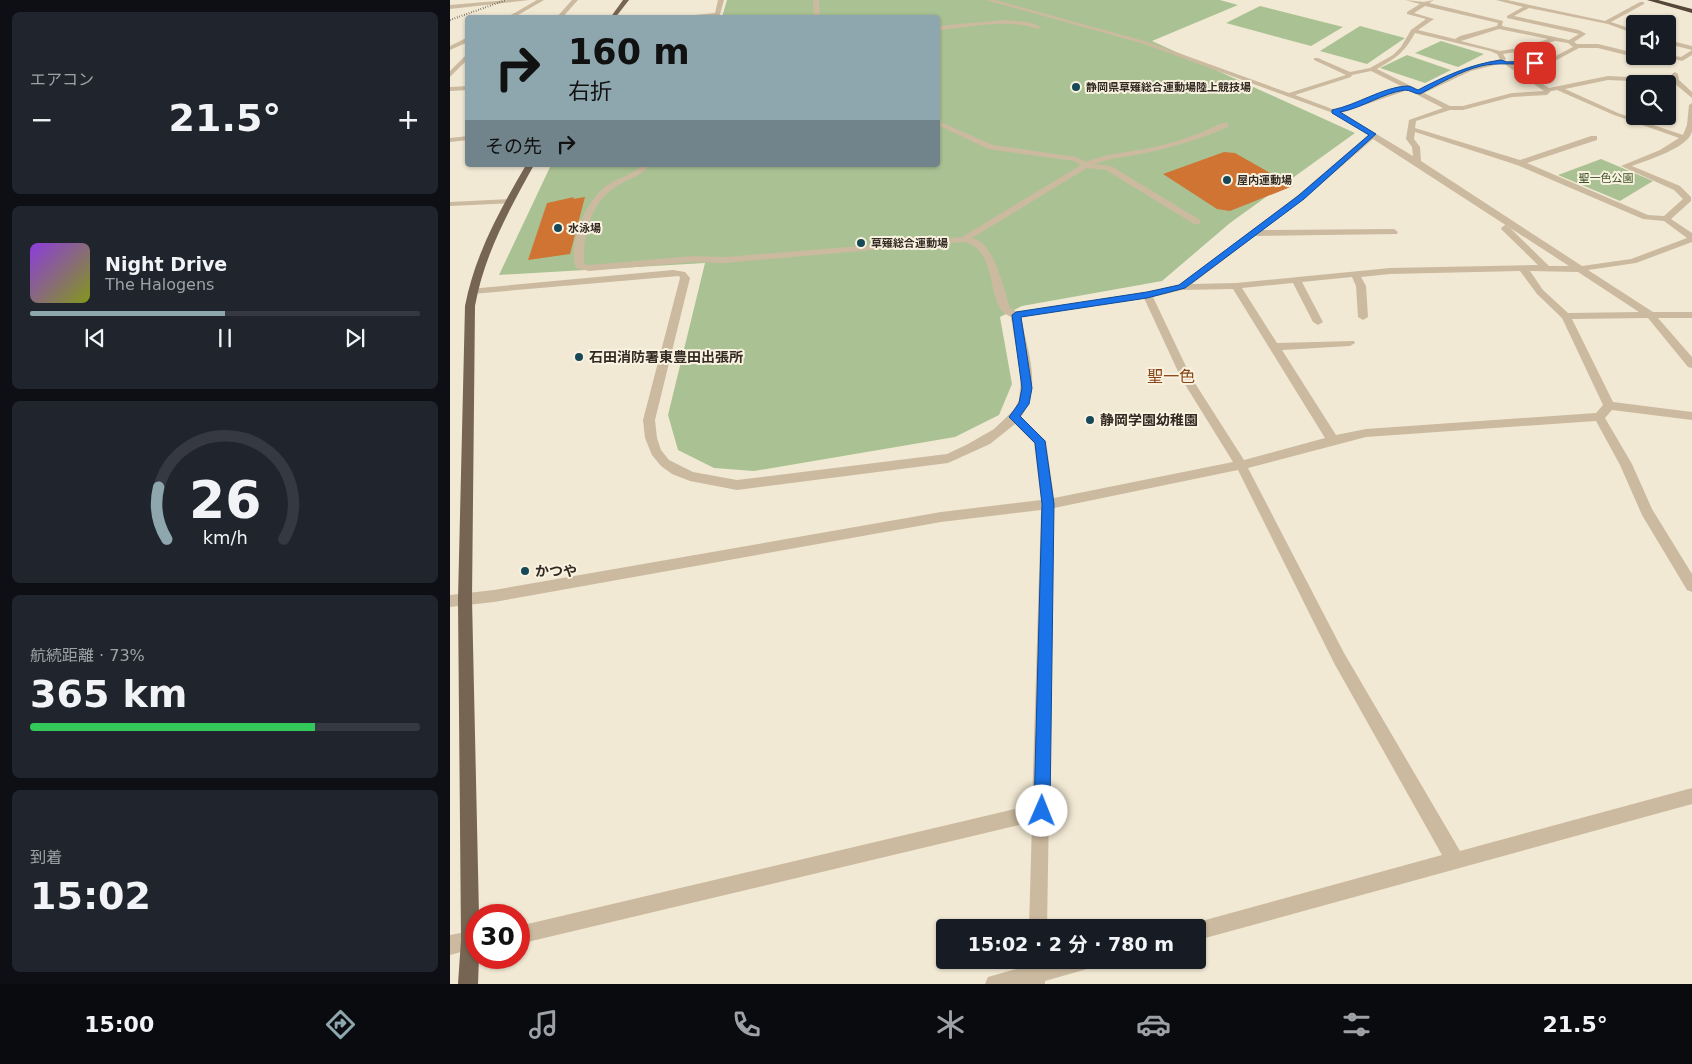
<!DOCTYPE html>
<html lang="ja">
<meta charset="utf-8">
<style>
:root{--surface:#171b24;--page:#20242c;--text:#f1f3f6;--muted:#9ea1a6;--line:#363941;--accent:#8ea6ae}
body{margin:0;font-family:"DejaVu Sans","Noto Sans JP",sans-serif;background:var(--page);color:var(--text);height:100vh;display:flex;flex-direction:column;font-size:19px;white-space:nowrap}
*{box-sizing:border-box;margin:0}
p{font-size:16px;color:var(--muted)}
.icon{flex:none;width:28px;height:28px;fill:none;stroke:currentColor;stroke-width:2;stroke-linecap:round;stroke-linejoin:round}
.map{position:relative;flex:1;overflow:hidden}
.details{display:flex;flex-direction:column;gap:12px;padding:12px;background:#0d0f14;width:450px}
.details>*{flex:none}
.hud{position:absolute;left:15px;top:15px;width:475px;height:152px;border-radius:5px;box-shadow:0 1px 4px #0004;background:#8ea6ae;color:#111;overflow:hidden}
.buttons{position:absolute;left:1176px;top:15px;display:grid;gap:10px}
.buttons a{display:grid;place-items:center;width:50px;height:50px;border-radius:5px;background:var(--surface);box-shadow:0 1px 4px #0004;font-size:25px}
.speed{position:absolute;left:15px;top:904px;display:flex;gap:10px;font-size:25px;font-weight:700;text-align:center}
.speed>*{display:grid;place-content:center;width:65px;height:65px;border-radius:50%;background:var(--surface);box-shadow:0 1px 4px #0004;line-height:1}
.speed .limit{border:8px solid #d22;background:#fff;color:#111}
.pin{position:absolute;display:grid;place-items:center;width:42px;height:42px;color:#fff;margin:-21px;border-radius:10px;box-shadow:0 2px 8px #0006}
.me{position:absolute;width:55px;margin:-28px;rotate:1deg;stroke-linejoin:round;filter:drop-shadow(0 0 4px #0008)}
.turn{display:flex;align-items:center;gap:18px;height:105px;padding:0 20px;font-size:22px}
.turn .icon{width:65px;height:65px;stroke-width:2.5}
.turn b{display:block;font-size:35px;line-height:42px}
.then{display:flex;align-items:center;height:48px;padding:0 20px;background:#0003;gap:10px;font-size:19px}
.big{font-size:38px;font-weight:700;line-height:1.1}
.details .widget{flex:1;display:flex;flex-direction:column;justify-content:center;gap:8px;min-width:0;padding:0 18px;border-radius:8px;background:var(--page)}
.details .dial{align-items:center;gap:0}
.dial svg{height:130px;overflow:visible;fill:none;stroke:var(--line);stroke-width:7;stroke-linecap:round;text-anchor:middle}
.dial text{fill:var(--text);stroke:none}
.song{display:flex;align-items:center;gap:15px}
.cover{width:60px;height:60px;border-radius:8px;background:linear-gradient(135deg,hsl(270 70% 55%),hsl(70 70% 35%))}
.played{height:5px;border-radius:2px;background:linear-gradient(90deg,var(--accent) 50%,var(--line) 50%)}
.keys{display:flex;justify-content:space-around;direction:ltr}
.heat{display:flex;justify-content:space-between;align-items:center;font-size:28px;direction:ltr}
.charge{height:8px;border-radius:4px;background:linear-gradient(90deg,#34c759 73%,var(--line) 0)}
.trip{position:absolute;left:486px;top:919px;width:270px;height:50px;border-radius:5px;background:var(--surface);box-shadow:0 1px 4px #0004;font-weight:700;line-height:50px;text-align:center}
.dock{display:flex;height:80px;justify-content:space-around;align-items:center;background:#090b0e;color:var(--muted)}
.dock .icon{width:35px;height:35px}
.dock .on{color:var(--accent)}
.dock b{font-size:22px;color:var(--text)}
main{display:flex;flex:1;min-height:0}
.map>svg:first-child{display:block}
.green{fill:#aac293}
.building{fill:#d07434}
.lines{fill:none;stroke-linecap:round;stroke-linejoin:round}
.minor{fill:#cbba9f;fill-rule:evenodd}
.major{fill:#776553;fill-rule:evenodd}
.highway{fill:#55473a;fill-rule:evenodd}
.rail{stroke:#332b23;stroke-width:2;stroke-dasharray:0.5 2;stroke-linecap:butt}
.route{fill:#1a73e8;stroke:#114b97}
.poi-dot{fill:#164857;stroke:#faf2e0;stroke-width:2}
.labels{text-anchor:middle;stroke-width:4;stroke-linejoin:round;paint-order:stroke}
.far-poi-label{font-size:11px;font-weight:bold;fill:#332b23;stroke:#faf2e0;text-anchor:start}
.far-park-label{font-size:11px;fill:#3b5326;stroke:#faf2e0}
.poi-label{font-size:14px;font-weight:bold;fill:#332b23;stroke:#faf2e0;text-anchor:start}
.quarter-label{font-size:16px;fill:#884517;stroke:#faf2e0}
</style>
<main>
<section class="details">
<div class="widget"><p>エアコン</p>
<div class="heat"><a>−</a><b class="big">21.5°</b><a>+</a></div>
</div>
<div class="widget">
<div class="song"><i class="cover"></i><div><b>Night Drive</b><p>The Halogens</p></div></div>
<div class="played"></div>
<div class="keys"><svg class="icon" aria-label="previous" viewBox="0 0 24 24"><path d="M18 5L8 12l10 7zM5 5v14"/></svg><svg class="icon" aria-label="pause" viewBox="0 0 24 24"><path d="M8 5v14M16 5v14"/></svg><svg class="icon" aria-label="next" viewBox="0 0 24 24"><path d="M6 5l10 7-10 7zM19 5v14"/></svg></div>
</div>
<div class="widget dial"><svg viewBox="0 0 100 80">
<path d="M14 69A42 42 0 1 1 86 69"/>
<path d="M14 69A42 42 0 0 1 9 37" stroke="#8ea6ae"/>
<text x="50" y="56" font-size="32" font-weight="700">26</text>
<text x="50" y="72" font-size="11">km/h</text>
</svg></div>
<div class="widget"><p>航続距離 · 73%</p><b class="big">365 km</b><div class="charge"></div></div>
<div class="widget"><p>到着</p><b class="big">15:02</b></div>
</section>
<div class="map">
<svg width="1242" height="984" viewBox="0 0 1242 984">
<rect width="100%" height="100%" fill="#f2e9d4"/>
<g class="green">
<polygon points="277,0 770,0 788,5 702,41 905,133 780,223 712,281 572,306 550,317 562,384 549,415 505,437 304,471 264,468 228,450 218,415 255,263 49,275 101,165 488,165 488,18 272,17"/>
<polygon points="810,6 893,27 861,46 776,23"/>
<polygon points="910,26 955,38 917,64 870,51"/>
<polygon points="991,41 1034,54 1008,67 965,53"/>
<polygon points="957,55 1001,70 975,83 930,68"/>
<polygon points="1151,159 1203,181 1170,201 1108,175"/>
</g>
<g class="building">
<polygon points="774,152 785,153 843,186 780,211 767,209 713,174"/>
<polygon points="124,197 123,199 135,197 120,254 78,260 97,203"/>
</g>
<g class="lines">
<g class="minor">
<polygon points="58,0 79,0 0,9 0,5"/>
<polygon points="87,0 94,0 63,18 56,18"/>
<polygon points="122,0 128,0 112,18 106,18"/>
<polygon points="268,0 274,0 269,18 263,18 264,16 216,18 265,13"/>
<polygon points="363,0 369,0 370,18 364,18"/>
<path d="M536,0H545L698,42L839,93L896,75L864,60V58H868L900,72L920,68L943,55L951,47L961,30L976,19L957,14V12L970,4L955,0L974,2L984,0L979,3L1053,21L1052,26L1119,40L1129,34L1057,18V16L1073,7L1046,0H1057L1155,21L1190,2H1194V4L1161,22L1185,30V34L1158,24L1079,8L1064,16L1129,30L1136,34L1124,42L1127,44H1148L1185,53V56L1190,57L1188,58L1148,48H1129L1101,63L1064,66L1099,88L1158,76L1222,79V74L1225,72L1228,74L1229,80L1242,92V98L1224,83L1158,80L1115,89L1168,113L1233,135L1237,125L1239,105L1242,103C1242,112 1242,122 1242,131C1239,148 1197,160 1182,166L1230,186L1241,197V201L1221,219L1242,233V242L1186,263L1138,270L1203,312H1242V318H1208L1242,357V368L1238,367L1198,318L1122,319L1163,402L1242,412V420L1162,410L1155,418L1182,464L1202,509L1242,574V592L1237,590L1192,515L1170,465L1146,421L916,437L798,468L894,653L1010,851L1242,788V804L748,940V928H740L741,924L748,922L992,855L884,663L788,470L604,508L597,928H579L582,822L69,944V926L582,805L591,510L491,522L44,602L0,607V595L44,590L491,512L591,500L584,443L565,424L540,444L498,463L287,490L240,481L222,474L211,466L202,455L195,438L193,420L230,278L229,276L22,294L19,293V289L223,270L235,272L240,278L205,420L207,438L211,450L219,460L243,472L287,480L497,454L518,444L544,429L564,410L569,400L571,378L561,317C558,315 553,313 551,310C538,290 544,248 514,242L274,263L244,262L139,271L126,268C117,245 135,205 152,189C160,182 170,179 179,174C188,170 190,165 200,165C191,177 179,178 167,186C140,203 133,234 134,264L139,265L244,256L274,257L484,240L512,237L631,165L624,161L538,149L488,125V121L543,145L626,157L636,162C658,153 672,153 694,149C722,144 747,135 772,123H778V127C751,139 724,147 695,153C678,157 662,157 645,164L661,166L750,220V224H744L656,170L637,168L522,238C545,243 553,288 560,308L567,312L697,292L729,285L848,195L918,135L883,113L694,44ZM975,6L1048,23L1047,26L1010,36L1005,39L968,30L984,19L964,13ZM1049,29L1098,39L1069,48L1050,51L1011,41ZM965,33L1040,51L1047,54L1050,59L1006,72L969,90L927,69C946,58 954,53 965,33ZM1105,41L1118,43L1123,47L1098,60L1054,61L1056,59L1053,54L1072,51ZM1053,63L1094,91L1062,93L1013,106H1000L974,93L1021,71ZM921,71L953,87L885,110L845,95L901,77L902,75ZM958,90L993,108L959,120L956,139L962,147L963,156L891,113ZM1107,90L1164,115L1229,138L1210,150L1171,166L1224,190L1233,199L1214,216L1198,215L1077,163L1147,140V136H1141L1070,160L965,128L966,121L1000,110H1013L1062,97L1097,95L1101,91ZM965,132L1067,165L1193,219L1214,221L1237,238L1181,259L1132,266L971,161L970,147L964,139ZM923,139L1119,266H1099L1058,226L1055,225L1051,228L1052,230L1088,265L940,268L786,283L742,284L805,236L947,234L948,232L944,229L812,230L854,199ZM1070,271L1087,294L1112,318L1153,405L1146,413L916,429L886,435L832,350L900,346L905,343L904,341L827,343L792,288L843,283L863,322L868,325L873,322L852,282L902,277L906,286L908,317L913,320L918,317L916,286L911,277L940,274ZM1080,271L1128,272L1189,312L1118,313L1093,290ZM783,289L875,438L794,460L741,377L703,297L732,290ZM694,298L731,378L783,462L604,498L596,441L571,417C593,388 577,350 571,317Z"/>
<path d="M554,20L579,22L591,27L588,29C555,18 522,27 488,30V26Z"/>
<polygon points="18,37 18,42 0,50 0,46"/>
<polygon points="1218,40 1242,46 1242,50 1218,44"/>
<polygon points="1242,50 1242,55 1232,61 1212,56 1218,56 1218,55 1231,57"/>
<polygon points="18,53 18,59 0,77 0,71"/>
<polygon points="18,86 18,90 0,91 0,87"/>
<polygon points="18,136 18,140 0,142 0,138"/>
<polygon points="60,199 63,199 63,203 0,206 0,202"/>
<polygon points="26,930 26,948 0,955 0,935"/>
<polygon points="577,960 647,960 644,967 595,981 595,984 535,984 538,977 577,966"/>
</g>
<g class="major">
<polygon points="173,0 179,0 165,18 160,18"/>
<path d="M76,165H84C59,210 34,255 25,306L22,599L29,915H26V958H29L28,984H8L11,940L8,599L15,306C25,254 50,210 76,165Z"/>
</g>
<polygon class="highway" points="1197,0 1208,0 1242,9 1242,13"/>
<polyline class="rail" points="0,20 56,0"/>
</g>
<path class="route" d="M1051,60L1057,62L1085,61L1088,63L1085,64C1068,65 1046,62 1031,66C1010,71 989,84 970,94C965,94 960,90 955,90C932,93 913,108 890,112L926,134L854,199L735,288L697,298L571,317L582,388L579,404L570,416L595,441L604,504L600,811L597,817L592,819L586,817L584,811L592,504L585,443L559,417L569,403L572,388L562,315L566,312L697,292L729,285L848,196L919,135L882,113V110C907,105 933,87 957,86C961,86 965,89 968,90C995,76 1021,64 1051,60Z"/>
<g class="poi-dot">
<circle cx="626" cy="87" r="5"/>
<circle cx="777" cy="180" r="5"/>
<circle cx="108" cy="228" r="5"/>
<circle cx="411" cy="243" r="5"/>
<circle cx="129" cy="357" r="5"/>
<circle cx="640" cy="420" r="5"/>
<circle cx="75" cy="571" r="5"/>
</g>
<g class="labels">
<g class="far-poi-label">
<text x="636" y="91">静岡県草薙総合運動場陸上競技場</text>
<text x="787" y="184">屋内運動場</text>
<text x="118" y="232">水泳場</text>
<text x="421" y="247">草薙総合運動場</text>
</g>
<g class="far-park-label">
<text x="1156" y="182">聖一色公園</text>
</g>
<g class="poi-label">
<text x="139" y="362">石田消防署東豊田出張所</text>
<text x="650" y="425">静岡学園幼稚園</text>
<text x="85" y="576">かつや</text>
</g>
<g class="quarter-label">
<text x="721" y="382">聖一色</text>
</g>
</g>
</svg>
<div class="buttons">
<a><svg class="icon" aria-label="sound" viewBox="0 0 24 24"><path d="M4 9h4l5-4v14l-5-4H4zM17 9q2 3 0 6"/></svg></a>
<a><svg class="icon" aria-label="search" viewBox="0 0 24 24"><circle cx="10" cy="10" r="6"/><path d="M15 15l6 6"/></svg></a>
</div>
<div class="speed"><div class="limit">30</div></div>
<div class="pin" style="left:1085px;top:63px;background:#d93025"><svg class="icon" aria-label="arrive" viewBox="0 0 24 24"><path d="M6 21V4h12l-3 4 3 4H6"/></svg></div>
<svg class="me" style="left:592px;top:811px" viewBox="-20 -20 40 40"><circle r="19" fill="#fff"/><path d="M0-13L10 11 0 6-10 11z" fill="#1a73e8"/></svg>
<div class="trip">15:02 · 2 分 · 780 m</div>
<div class="hud">
<div class="turn"><svg class="icon" aria-label="right" viewBox="0 0 24 24"><path d="M7 20v-9h11M14 6l5 5-5 5"/></svg><div><b>160 m</b>右折</div></div>
<div class="then">その先<svg class="icon" aria-label="right" viewBox="0 0 24 24"><path d="M7 20v-9h11M14 6l5 5-5 5"/></svg></div>
</div>
</div>
</main>
<nav class="dock">
<b>15:00</b>
<svg class="icon on" aria-label="directions" viewBox="0 0 24 24"><path d="M12 3l9 9-9 9-9-9zM9 14v-3h6M13 9l2 2-2 2"/></svg>
<svg class="icon" aria-label="music" viewBox="0 0 24 24"><path d="M9 18V5l10-2v13"/><circle cx="6" cy="18" r="3"/><circle cx="16" cy="16" r="3"/></svg>
<svg class="icon" aria-label="phone" viewBox="0 0 24 24"><path d="M5 4h4l2 5-3 2q2 4 5 5l2-3 5 2v4C11 20 4 13 5 4z"/></svg>
<svg class="icon" aria-label="climate" viewBox="0 0 24 24"><path d="M12 3v18M4 7l16 10M4 17L20 7"/></svg>
<svg class="icon" aria-label="car" viewBox="0 0 24 24"><path d="M5 17H2v-5l4-1 3-4h7l3 4 3 1v5h-3M9 17h6M6 11h13"/><circle cx="7" cy="17" r="2"/><circle cx="17" cy="17" r="2"/></svg>
<svg class="icon" aria-label="filters" viewBox="0 0 24 24"><path d="M4 7h16M4 17h16"/><circle cx="9" cy="7" r="2"/><circle cx="15" cy="17" r="2"/></svg>
<b>21.5°</b>
</nav>
